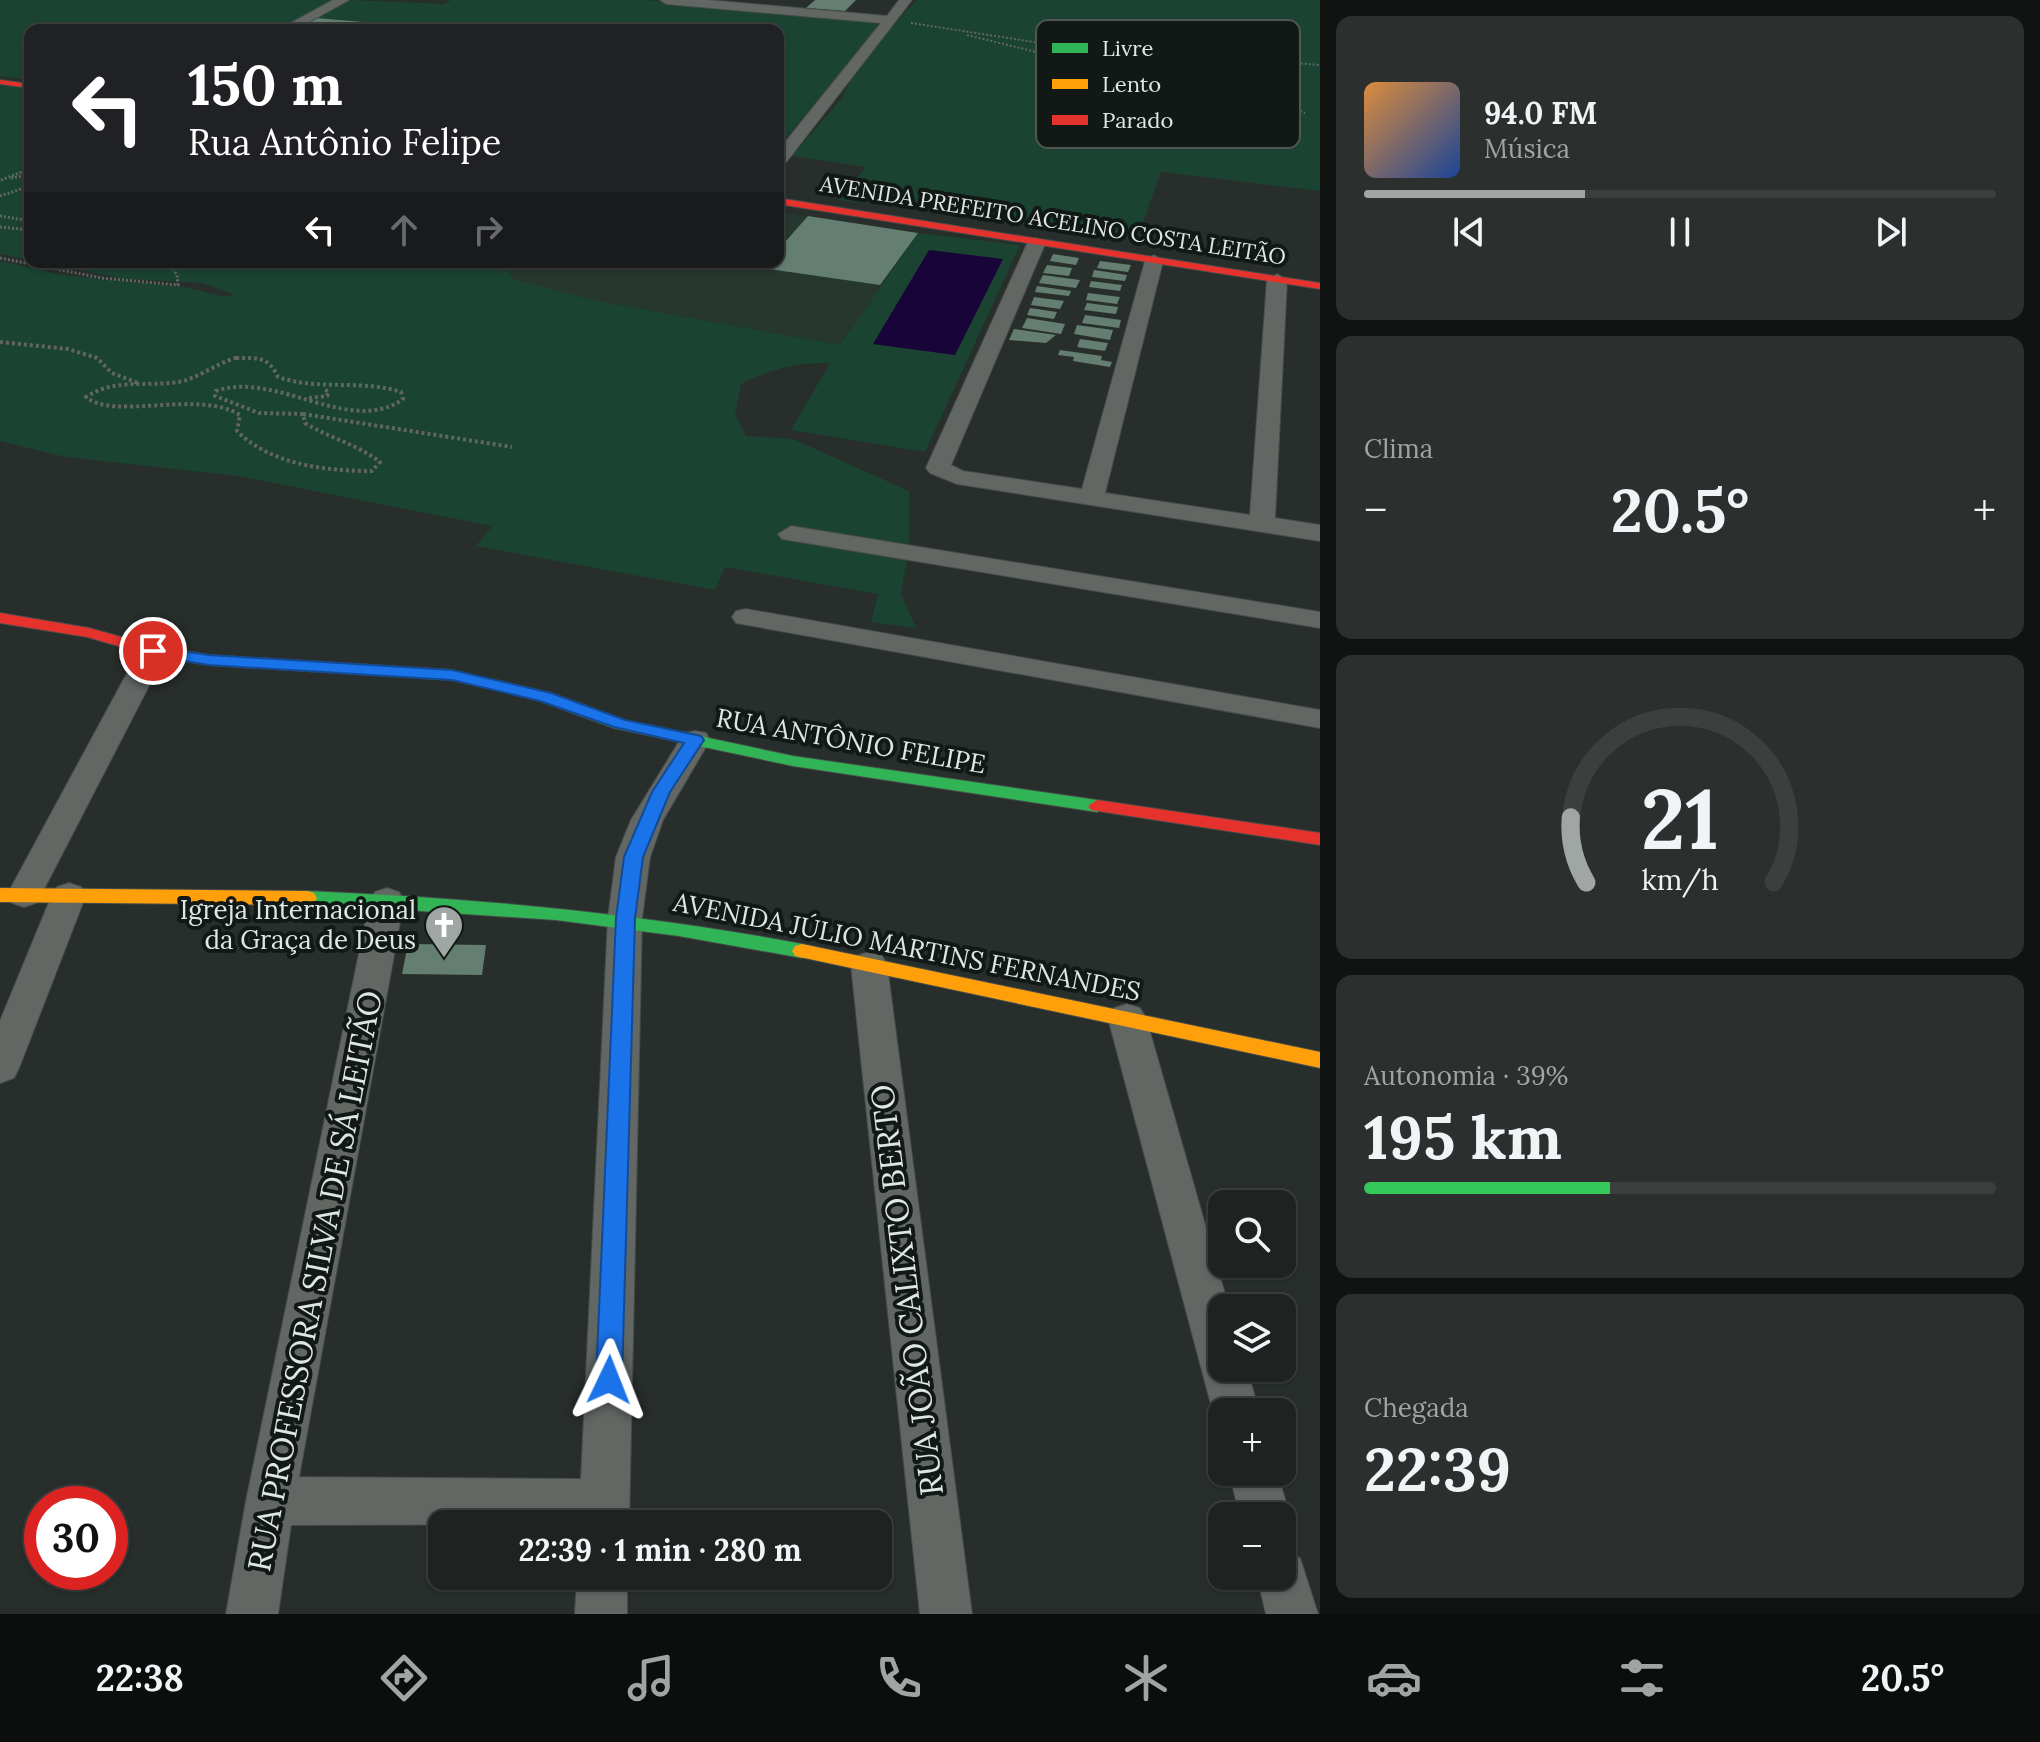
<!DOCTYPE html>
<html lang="pt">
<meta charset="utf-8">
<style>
:root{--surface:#1e2220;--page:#2b2f2d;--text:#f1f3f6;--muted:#a1a4a5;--line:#3c3f3e;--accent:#9fa6a3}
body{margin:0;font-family:Lora,serif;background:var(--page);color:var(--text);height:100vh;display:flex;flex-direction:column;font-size:30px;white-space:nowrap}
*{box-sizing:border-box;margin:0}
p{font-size:26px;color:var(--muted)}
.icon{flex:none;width:44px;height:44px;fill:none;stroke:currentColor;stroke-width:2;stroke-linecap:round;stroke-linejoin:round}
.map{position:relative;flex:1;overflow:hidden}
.side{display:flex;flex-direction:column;gap:16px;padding:16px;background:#101312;width:720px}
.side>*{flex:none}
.top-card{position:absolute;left:24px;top:24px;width:760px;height:244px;border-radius:16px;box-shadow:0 2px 6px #0004,0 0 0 2px var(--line);background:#202124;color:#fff;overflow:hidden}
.fabs{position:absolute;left:1208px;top:1190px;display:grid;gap:16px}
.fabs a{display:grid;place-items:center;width:88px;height:88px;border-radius:16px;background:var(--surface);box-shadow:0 2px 6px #0004,0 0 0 2px var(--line);font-size:40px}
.speed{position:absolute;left:24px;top:1486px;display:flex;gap:16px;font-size:40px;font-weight:700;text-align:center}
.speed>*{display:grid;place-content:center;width:104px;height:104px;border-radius:50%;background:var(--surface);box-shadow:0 2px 6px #0004,0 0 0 2px var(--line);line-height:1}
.speed .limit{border:12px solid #d22;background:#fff;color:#111}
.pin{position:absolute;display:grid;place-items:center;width:68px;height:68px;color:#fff;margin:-34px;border:4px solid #fff;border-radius:50%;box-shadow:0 2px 8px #0007}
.me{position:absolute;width:88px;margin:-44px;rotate:2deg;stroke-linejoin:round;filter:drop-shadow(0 0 6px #0008)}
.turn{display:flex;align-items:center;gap:28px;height:168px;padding:0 32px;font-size:36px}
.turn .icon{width:104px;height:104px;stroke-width:2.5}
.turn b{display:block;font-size:56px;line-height:68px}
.lanes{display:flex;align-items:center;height:76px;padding:0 32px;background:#0003;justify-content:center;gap:40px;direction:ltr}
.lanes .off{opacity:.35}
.big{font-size:60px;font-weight:700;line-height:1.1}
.side .widget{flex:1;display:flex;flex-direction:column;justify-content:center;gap:12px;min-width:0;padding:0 28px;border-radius:16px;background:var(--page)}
.side .dial{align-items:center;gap:0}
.dial svg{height:208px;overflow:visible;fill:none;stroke:var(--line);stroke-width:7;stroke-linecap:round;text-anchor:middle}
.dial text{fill:var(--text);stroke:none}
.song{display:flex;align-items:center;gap:24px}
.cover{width:96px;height:96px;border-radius:12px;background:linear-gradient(135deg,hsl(30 70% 55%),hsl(220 70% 35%))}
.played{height:8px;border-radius:4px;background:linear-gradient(90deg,var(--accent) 35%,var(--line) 35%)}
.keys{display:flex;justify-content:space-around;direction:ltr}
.heat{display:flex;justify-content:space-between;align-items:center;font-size:44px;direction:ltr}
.charge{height:12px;border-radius:6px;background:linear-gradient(90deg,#34c759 39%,var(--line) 0)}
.trip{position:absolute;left:428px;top:1510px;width:464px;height:80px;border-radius:16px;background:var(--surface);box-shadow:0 2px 6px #0004,0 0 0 2px var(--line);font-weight:700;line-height:80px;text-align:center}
.menu{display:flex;height:128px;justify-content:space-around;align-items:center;background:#0c0e0d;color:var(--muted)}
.menu .icon{width:56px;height:56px}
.menu .selected{color:var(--accent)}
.menu b{font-size:36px;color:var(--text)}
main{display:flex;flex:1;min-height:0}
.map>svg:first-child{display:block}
.built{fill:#25372e}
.green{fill:#1a4332}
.water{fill:#190439}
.building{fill:#647e72}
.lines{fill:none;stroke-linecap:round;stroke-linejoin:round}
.street-casing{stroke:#464c49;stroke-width:2}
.fast-casing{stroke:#464c49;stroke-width:2}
.slow-casing{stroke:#464c49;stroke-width:2}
.jam-casing{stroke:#464c49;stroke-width:2}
.path-far2{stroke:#616663;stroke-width:2;stroke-dasharray:2 2;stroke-linecap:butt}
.path-far1{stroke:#616663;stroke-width:3;stroke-dasharray:2 2;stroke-linecap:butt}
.path{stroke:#616663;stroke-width:4;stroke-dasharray:3 3;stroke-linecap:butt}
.street{fill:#626764;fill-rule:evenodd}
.fast{fill:#30b455;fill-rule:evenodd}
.slow{fill:#ff9f0a;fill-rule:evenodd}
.jam{fill:#e5322d;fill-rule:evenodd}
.route{fill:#1a73e8;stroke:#114b97;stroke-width:2}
.labels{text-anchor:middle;stroke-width:8;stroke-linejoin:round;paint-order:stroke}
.far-street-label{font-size:22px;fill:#dfe7e3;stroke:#121815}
.street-label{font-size:26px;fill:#dfe7e3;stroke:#121815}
.poi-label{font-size:26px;fill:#dfe7e3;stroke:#121815;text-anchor:end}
.near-street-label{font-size:32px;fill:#dfe7e3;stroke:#121815}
.key{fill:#121815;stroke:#505653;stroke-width:2}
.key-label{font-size:22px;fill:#dfe7e3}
</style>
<main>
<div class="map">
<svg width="1320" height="1614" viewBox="0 0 1320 1614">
<rect width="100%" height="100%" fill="#282e2b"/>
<polygon class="built" points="778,212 918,233 840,345 597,301 513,279 501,262 778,262"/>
<g class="green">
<polygon points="0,0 336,0 275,30 30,30 30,80 0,76"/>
<polygon points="351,0 444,4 451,0 646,0 871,21 879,26 778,148 778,30 419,30 422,27 316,18"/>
<path d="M916,0H1320V191L1161,172L1137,239L1091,236L970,215L838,200L866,167L792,156L843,97C850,70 897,22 916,0Z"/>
<polygon points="0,84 30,88 30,260 0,254"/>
<path d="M918,233L1020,245L925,452L791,430L830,363C797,362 770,369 741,384L735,414L746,436L793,439L909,491V547L901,594L916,628L871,622L878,594L725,567L715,590L476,546L492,526L238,476L65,457L0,441V261L63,275L184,287L227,297L233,294L202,283L125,279L39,262H501L513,279L597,301L840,345Z"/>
</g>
<polygon class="water" points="929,250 1003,259 955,355 873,344"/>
<g class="building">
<polygon points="815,0 856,0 845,11 806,8"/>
<polygon points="316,18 423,27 292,30"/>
<polygon points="808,216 918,233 880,285 762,268 767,262 778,262 778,250"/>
<polygon points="1053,254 1079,258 1076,265 1050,261"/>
<polygon points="1100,261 1131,265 1128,272 1097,268"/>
<polygon points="1047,265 1072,268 1069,276 1043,273"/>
<polygon points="1094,270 1127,275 1125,281 1092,277"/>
<polygon points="1043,275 1080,280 1076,288 1039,283"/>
<polygon points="1091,281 1122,285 1120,291 1089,287"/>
<polygon points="1037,286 1071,291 1069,296 1035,292"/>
<polygon points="1088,293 1120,297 1117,304 1086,300"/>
<polygon points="1034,297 1064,301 1060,309 1031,305"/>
<polygon points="1087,303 1118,307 1116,314 1084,310"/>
<polygon points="1030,308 1057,312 1054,319 1027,315"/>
<polygon points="1085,315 1121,320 1119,328 1082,323"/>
<polygon points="1027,318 1065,324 1061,334 1022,328"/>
<polygon points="1077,325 1113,330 1110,340 1074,334"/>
<polygon points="1014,329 1056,335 1046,343 1009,340"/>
<polygon points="1080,339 1108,343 1105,351 1077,347"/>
<polygon points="1060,350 1102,356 1101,360 1112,362 1110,367 1073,361 1074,357 1058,355"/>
<polygon points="408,944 486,945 482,975 402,974"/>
</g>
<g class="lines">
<g class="street-casing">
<g id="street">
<polygon points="333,0 349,0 295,30 278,30"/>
<polygon points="660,0 708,0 887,16 899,0 912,0 784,165 778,167 778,151 881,23 666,4"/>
<polygon points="1036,238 1045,244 951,465 963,471 1082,489 1145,261 1154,255 1163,261 1105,493 1250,515 1267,280 1277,274 1287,280 1275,518 1320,525 1320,541 957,484 930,473 926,468 1027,244"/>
<polygon points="791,526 1320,612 1320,628 782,539 778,534"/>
<polygon points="746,609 1320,710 1320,728 736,623 732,617 736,611"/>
<polygon points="153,643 163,645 167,651 41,895 36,903 24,907 12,903 7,895 139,651 143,645"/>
<polygon points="695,731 706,733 710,740 663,820 650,857 642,918 629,1524 291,1525 278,1614 226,1614 246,1501 370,900 375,892 387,888 399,892 404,900 299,1477 581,1479 608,918 616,857 631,820 680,740 684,733"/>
<polygon points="69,883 81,887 86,895 19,1068 14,1078 0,1083 0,1021 52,895 57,887"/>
<polygon points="869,952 882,956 887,965 972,1614 920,1614 851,965 856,956"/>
<polygon points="1127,1004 1140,1008 1146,1018 1229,1308 1222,1308 1222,1368 1247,1368 1259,1412 1222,1412 1222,1428 1213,1412 1108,1018 1114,1008"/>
<polygon points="1229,1472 1277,1472 1290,1516 1282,1533 1282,1516 1240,1516"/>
<polygon points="1282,1551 1300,1558 1318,1614 1266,1614 1257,1576 1282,1576"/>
<polygon points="577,1576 627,1576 627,1614 575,1614"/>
</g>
</g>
<g class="fast-casing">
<g id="fast">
<polygon points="490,679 551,693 624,720 793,756 1097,800 1106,806 1097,812 793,766 614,728 540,701 484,687 482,684 484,681"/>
<path d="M307,891C474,898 638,913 802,944L809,946L812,951L809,956L802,958L679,936L556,920L300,903L297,898L300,893Z"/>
</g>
</g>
<g class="slow-casing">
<g id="slow">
<polygon points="0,888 307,891 314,893 317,898 314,903 307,905 0,902"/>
<polygon points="802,944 1320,1052 1320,1068 795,956 792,951 795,946"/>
</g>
</g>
<g class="jam-casing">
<g id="jam">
<polygon points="0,80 30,84 30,88 0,84"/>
<polygon points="778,198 1320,283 1320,289 778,204"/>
<polygon points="0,613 89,628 154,646 209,655 452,670 496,681 498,684 490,689 452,680 209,665 153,656 87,637 0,623"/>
<polygon points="1097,800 1320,833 1320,845 1091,810 1088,806"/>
</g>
</g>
<g class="path-far2">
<polyline points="911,23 1047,44 1320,65"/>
<polyline points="967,35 1069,60 1228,79 1305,113"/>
</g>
<g class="path-far1">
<polyline points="11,178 30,175"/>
<polyline points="1,180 30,169"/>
<polyline points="0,196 30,186"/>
<polyline points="0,216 30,221"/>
<polyline points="0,227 30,230"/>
<polyline points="0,258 102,278 178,285 177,275 168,262"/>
</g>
<g class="path">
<polyline points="0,342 68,349 97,358 112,373 138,383"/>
<path d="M236,358C258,358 268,356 278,377C318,391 360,379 401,392L403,399C351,437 276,370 216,391L215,396L259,413L303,414L305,423C329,438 357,444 380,462L372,471C326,471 271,465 237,431L240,415C198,389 114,421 86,397C115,378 145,387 178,382C195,380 217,363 236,358Z"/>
<polyline points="309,398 327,396 329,392 324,389"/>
<polyline points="303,414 512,447"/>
</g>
<use href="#street" class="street"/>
<use href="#fast" class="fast"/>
<use href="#slow" class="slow"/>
<use href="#jam" class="jam"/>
</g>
<polygon class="route" points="153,647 209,655 452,670 551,693 625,720 701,736 704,740 670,792 643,857 635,918 622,1380 618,1388 609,1392 600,1388 596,1380 616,918 624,857 652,792 684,743 614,727 540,701 452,680 209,665 148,655 145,651"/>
<defs>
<g id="church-pin" transform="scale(2)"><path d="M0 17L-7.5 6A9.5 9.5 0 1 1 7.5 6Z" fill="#9fa6a3" stroke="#121815"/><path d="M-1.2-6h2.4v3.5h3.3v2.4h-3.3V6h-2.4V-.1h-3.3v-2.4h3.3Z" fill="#fff"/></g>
</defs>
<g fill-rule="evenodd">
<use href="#church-pin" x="444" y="925"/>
</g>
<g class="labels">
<g class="far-street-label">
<text transform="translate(1053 220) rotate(9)" y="8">AVENIDA PREFEITO ACELINO COSTA LEITÃO</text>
</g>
<g class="street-label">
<text transform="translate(851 741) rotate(10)" y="9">RUA ANTÔNIO FELIPE</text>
<text transform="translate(907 947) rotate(11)" y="9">AVENIDA JÚLIO MARTINS FERNANDES</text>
</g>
<g class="poi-label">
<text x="416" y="919">Igreja Internacional<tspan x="416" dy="30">da Graça de Deus</tspan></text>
</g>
<g class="near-street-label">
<text transform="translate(315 1281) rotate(-79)" y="11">RUA PROFESSORA SILVA DE SÁ LEITÃO</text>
<text transform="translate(907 1290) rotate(-97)" y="11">RUA JOÃO CALIXTO BERTO</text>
</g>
</g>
<rect x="1036" y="20" width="264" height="128" rx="12" class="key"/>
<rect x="1052" y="43" width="36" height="10" fill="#30b455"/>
<rect x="1052" y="79" width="36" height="10" fill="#ff9f0a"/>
<rect x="1052" y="115" width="36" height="10" fill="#e5322d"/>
<g class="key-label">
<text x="1102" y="56">Livre</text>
<text x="1102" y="92">Lento</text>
<text x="1102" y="128">Parado</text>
</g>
</svg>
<div class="fabs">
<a><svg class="icon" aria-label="search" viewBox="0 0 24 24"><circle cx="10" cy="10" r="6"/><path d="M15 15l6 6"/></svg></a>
<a><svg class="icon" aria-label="layers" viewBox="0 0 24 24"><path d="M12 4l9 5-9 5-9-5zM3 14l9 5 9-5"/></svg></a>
<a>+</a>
<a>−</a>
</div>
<div class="speed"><div class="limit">30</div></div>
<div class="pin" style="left:153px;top:651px;background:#d93025"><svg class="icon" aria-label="arrive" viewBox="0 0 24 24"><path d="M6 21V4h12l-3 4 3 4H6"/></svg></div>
<svg class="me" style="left:609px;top:1380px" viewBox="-20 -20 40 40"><path d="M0-17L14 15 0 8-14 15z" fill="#1a73e8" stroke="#fff" stroke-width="4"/></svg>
<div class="trip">22:39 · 1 min · 280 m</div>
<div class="top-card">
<div class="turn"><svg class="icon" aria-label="left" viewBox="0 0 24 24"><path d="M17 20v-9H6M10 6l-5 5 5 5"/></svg><div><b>150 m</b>Rua Antônio Felipe</div></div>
<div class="lanes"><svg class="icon" aria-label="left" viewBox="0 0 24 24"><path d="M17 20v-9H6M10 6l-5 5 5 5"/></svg><svg class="icon off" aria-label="ahead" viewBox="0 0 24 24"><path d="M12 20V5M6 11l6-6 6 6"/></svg><svg class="icon off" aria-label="right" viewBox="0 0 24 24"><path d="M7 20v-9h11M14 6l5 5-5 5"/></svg></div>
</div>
</div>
<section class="side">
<div class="widget">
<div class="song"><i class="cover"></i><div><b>94.0 FM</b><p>Música</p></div></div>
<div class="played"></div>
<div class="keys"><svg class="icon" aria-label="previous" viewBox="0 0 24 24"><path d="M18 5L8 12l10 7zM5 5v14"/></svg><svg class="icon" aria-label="pause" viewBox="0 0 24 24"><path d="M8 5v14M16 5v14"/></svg><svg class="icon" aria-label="next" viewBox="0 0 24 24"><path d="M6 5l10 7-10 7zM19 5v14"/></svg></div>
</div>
<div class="widget"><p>Clima</p>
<div class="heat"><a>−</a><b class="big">20.5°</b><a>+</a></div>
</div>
<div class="widget dial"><svg viewBox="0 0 100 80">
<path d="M14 69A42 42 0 1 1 86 69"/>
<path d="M14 69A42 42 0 0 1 8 44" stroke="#9fa6a3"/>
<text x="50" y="56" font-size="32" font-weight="700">21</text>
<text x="50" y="72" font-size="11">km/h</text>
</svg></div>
<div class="widget"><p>Autonomia · 39%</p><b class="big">195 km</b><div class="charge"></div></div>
<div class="widget"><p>Chegada</p><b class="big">22:39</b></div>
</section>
</main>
<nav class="menu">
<b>22:38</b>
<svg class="icon selected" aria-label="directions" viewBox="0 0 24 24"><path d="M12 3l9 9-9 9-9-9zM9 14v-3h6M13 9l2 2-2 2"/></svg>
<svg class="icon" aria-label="music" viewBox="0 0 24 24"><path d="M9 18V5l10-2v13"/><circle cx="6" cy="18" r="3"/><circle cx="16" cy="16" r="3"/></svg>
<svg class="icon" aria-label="phone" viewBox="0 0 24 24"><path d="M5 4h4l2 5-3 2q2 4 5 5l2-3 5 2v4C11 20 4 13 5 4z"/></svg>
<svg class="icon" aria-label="climate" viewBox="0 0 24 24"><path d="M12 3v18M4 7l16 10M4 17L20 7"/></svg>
<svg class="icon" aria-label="car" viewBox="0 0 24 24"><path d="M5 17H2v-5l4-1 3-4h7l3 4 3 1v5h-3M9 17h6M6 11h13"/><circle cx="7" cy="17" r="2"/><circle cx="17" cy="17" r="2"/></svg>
<svg class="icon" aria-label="filters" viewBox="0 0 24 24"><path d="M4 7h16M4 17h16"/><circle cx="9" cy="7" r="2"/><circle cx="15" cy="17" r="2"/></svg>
<b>20.5°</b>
</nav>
